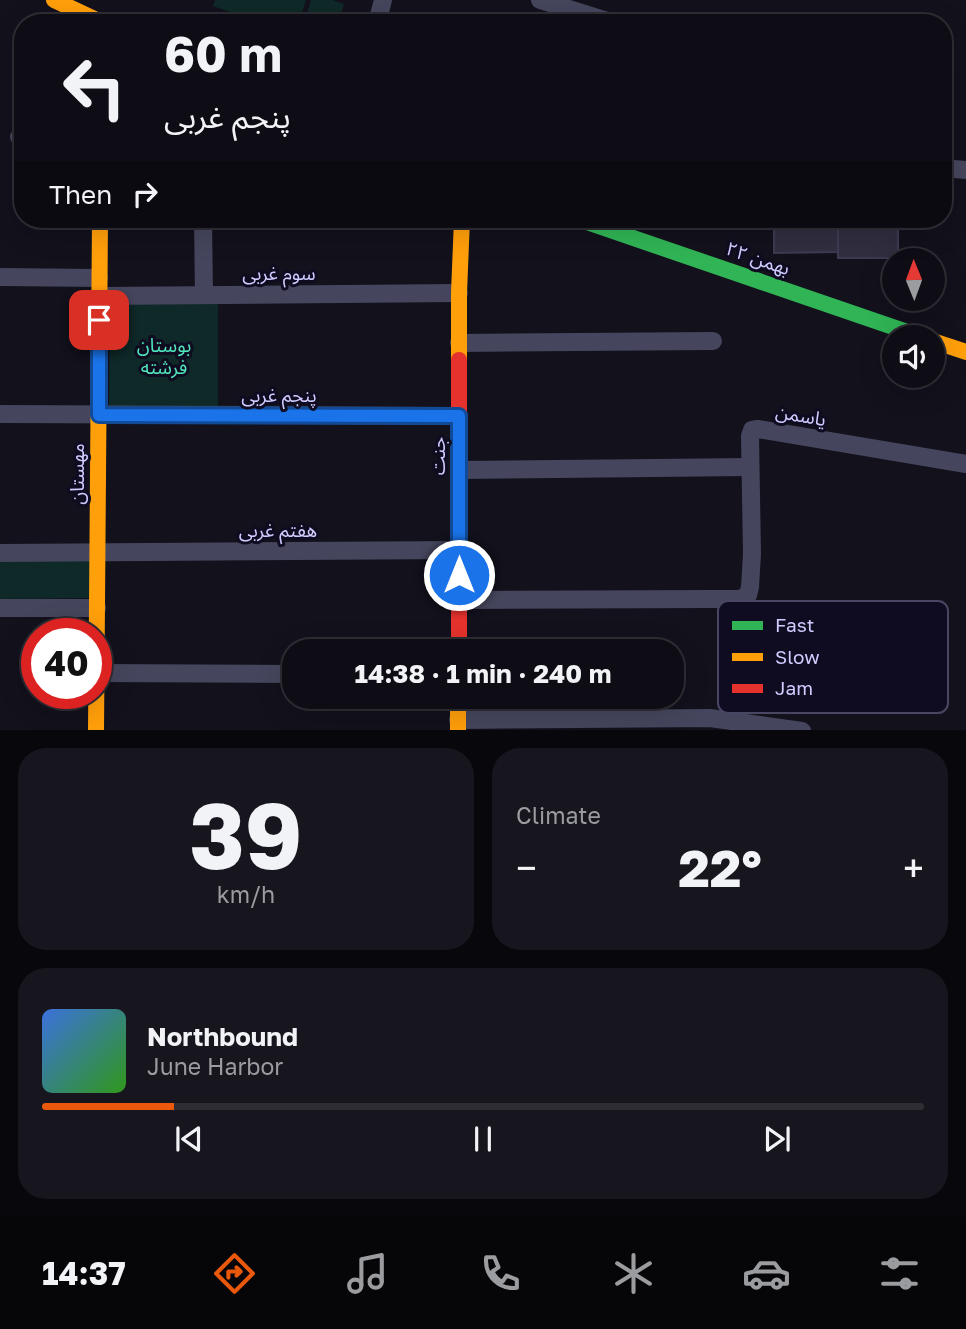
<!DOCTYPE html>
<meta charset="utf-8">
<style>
:root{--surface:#0e0d15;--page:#17161e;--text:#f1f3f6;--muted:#9b9ca0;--line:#2e2d34;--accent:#ea580c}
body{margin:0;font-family:"Golos Text","Noto Sans Arabic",sans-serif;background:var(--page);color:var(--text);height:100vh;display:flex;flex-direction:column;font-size:26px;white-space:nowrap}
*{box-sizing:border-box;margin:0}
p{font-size:23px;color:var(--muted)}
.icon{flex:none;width:38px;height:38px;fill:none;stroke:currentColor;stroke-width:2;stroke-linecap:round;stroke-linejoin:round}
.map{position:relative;height:730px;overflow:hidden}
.side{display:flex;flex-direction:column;gap:18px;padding:18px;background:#08070c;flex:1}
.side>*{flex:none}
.guide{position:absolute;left:14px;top:14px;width:938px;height:214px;border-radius:28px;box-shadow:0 7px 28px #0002,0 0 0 2px var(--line);background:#0e0d15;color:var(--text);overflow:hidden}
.needle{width:46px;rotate:359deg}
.tools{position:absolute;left:882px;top:248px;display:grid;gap:14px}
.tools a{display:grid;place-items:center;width:63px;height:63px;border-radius:50%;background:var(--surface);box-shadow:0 7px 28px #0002,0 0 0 2px var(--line);font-size:35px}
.speed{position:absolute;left:21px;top:618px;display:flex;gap:14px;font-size:35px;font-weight:700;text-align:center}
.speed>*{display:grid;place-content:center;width:91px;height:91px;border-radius:50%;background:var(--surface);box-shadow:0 7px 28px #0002,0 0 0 2px var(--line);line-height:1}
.speed .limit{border:10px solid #d22;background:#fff;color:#111}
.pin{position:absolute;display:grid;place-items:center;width:60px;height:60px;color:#fff;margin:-30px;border-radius:14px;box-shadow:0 4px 10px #0006}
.me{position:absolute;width:77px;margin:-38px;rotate:0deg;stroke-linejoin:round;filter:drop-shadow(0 0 5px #0008)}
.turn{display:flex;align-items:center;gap:24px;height:147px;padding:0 35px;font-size:32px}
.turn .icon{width:91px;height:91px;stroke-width:2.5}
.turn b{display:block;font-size:49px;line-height:60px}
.then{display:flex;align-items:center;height:66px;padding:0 35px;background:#0003;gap:14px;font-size:26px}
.big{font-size:52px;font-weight:700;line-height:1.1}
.side .tile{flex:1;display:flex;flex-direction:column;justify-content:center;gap:10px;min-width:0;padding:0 24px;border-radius:28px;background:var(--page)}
.side .dial{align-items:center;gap:0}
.dial b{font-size:91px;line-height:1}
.song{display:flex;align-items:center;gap:21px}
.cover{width:84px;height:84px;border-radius:10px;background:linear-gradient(135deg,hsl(220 70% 55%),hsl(110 70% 35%))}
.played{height:7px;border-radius:4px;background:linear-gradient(90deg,var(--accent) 15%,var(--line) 15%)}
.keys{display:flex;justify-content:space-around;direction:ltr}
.heat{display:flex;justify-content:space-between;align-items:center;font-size:38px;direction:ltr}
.side .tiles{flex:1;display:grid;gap:18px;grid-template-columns:1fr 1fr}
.tile:last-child{grid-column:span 2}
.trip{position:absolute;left:282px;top:639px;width:402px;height:70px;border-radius:28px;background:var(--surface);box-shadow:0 7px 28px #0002,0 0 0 2px var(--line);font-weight:700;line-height:70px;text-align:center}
.tab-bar{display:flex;height:112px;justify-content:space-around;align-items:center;background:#060508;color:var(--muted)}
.tab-bar .icon{width:49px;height:49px}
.tab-bar .current{color:var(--accent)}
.tab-bar b{font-size:32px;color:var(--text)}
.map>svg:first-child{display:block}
.green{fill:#0f2828}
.building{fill:#302e3f;stroke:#3e3a51;stroke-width:2}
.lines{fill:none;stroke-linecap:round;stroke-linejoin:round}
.street{stroke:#45455d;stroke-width:18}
.fast{stroke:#30b455;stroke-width:16}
.slow{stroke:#ff9f0a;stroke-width:16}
.jam{stroke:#e5322d;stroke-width:16}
.route-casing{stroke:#114b97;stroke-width:18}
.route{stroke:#1a73e8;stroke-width:12}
.labels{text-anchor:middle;stroke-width:6;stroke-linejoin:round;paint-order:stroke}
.street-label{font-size:19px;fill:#d0ccff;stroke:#0f0c21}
.park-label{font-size:19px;fill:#51e6bc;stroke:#0f0c21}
.key{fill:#0f0c21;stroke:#494664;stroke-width:2}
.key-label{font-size:19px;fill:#d0ccff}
</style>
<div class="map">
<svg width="966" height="731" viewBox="0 0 966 731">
<rect width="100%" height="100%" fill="#12111c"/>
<g class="green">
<polygon points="215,0 306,0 299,23 261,23 213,6"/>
<polygon points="311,0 333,0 344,4 338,23 304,23"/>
<polygon points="110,303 218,304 218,408 109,408"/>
<polygon points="0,561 91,561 92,598 0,599"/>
</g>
<g class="building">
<polygon points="782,219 838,219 838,252 774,253 774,221 782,221"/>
<rect x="838" y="219" width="60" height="39"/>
</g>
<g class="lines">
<g class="street">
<polyline points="540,0 614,23"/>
<polyline points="377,23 383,0"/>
<polyline points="19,137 23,137"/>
<polyline points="943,168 966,170"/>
<polyline points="203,219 204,295"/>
<polyline points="0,277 99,278"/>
<polyline points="99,296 459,293"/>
<polyline points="459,343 713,341"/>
<polyline points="0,414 459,416"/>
<polyline points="459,470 750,467"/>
<polyline points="0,553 459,550"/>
<polyline points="459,600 714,599 740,599 748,595 750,587 752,554 750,436 752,430 758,429 966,464"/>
<polyline points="0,608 97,608"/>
<polyline points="97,673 294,674"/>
<polyline points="458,720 710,718 802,731"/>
</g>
<polyline class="fast" points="578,219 925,338"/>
<g class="slow">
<polyline points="54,0 103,23"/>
<polyline points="933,341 966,352"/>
<polyline points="459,360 459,293 462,219"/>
<polyline points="458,696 458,731"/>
<polyline points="96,731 100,219"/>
</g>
<polyline class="jam" points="459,360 459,651"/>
</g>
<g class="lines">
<g class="route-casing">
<polyline id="route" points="99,320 99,415 459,416 459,575"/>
</g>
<use href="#route" class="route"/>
</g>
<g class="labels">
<g class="street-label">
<text transform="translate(758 258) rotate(19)" y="7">۲۲ بهمن</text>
<text x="279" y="280">سوم غربی</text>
<text x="279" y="402">پنجم غربی</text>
<text transform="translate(801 415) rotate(10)" y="7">یاسمن</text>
<text transform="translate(438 456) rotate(-90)" y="7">جنت</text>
<text transform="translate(77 474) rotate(-90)" y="7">مهستان</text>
<text x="278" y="537">هفتم غربی</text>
</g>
<g class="park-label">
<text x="164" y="352">بوستان<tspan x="164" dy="22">فرشته</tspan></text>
</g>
</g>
<rect x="718" y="601" width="230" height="112" rx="10" class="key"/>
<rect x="732" y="621" width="31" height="9" fill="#30b455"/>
<rect x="732" y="653" width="31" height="8" fill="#ff9f0a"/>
<rect x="732" y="684" width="31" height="9" fill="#e5322d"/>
<g class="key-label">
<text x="775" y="632">Fast</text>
<text x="775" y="664">Slow</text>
<text x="775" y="695">Jam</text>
</g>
</svg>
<div class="tools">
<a><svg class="needle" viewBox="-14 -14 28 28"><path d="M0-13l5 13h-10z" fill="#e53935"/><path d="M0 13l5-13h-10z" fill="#9b9ca0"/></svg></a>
<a><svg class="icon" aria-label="sound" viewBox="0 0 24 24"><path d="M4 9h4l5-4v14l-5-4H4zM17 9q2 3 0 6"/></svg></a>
</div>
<div class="speed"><div class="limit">40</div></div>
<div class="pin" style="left:99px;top:320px;background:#d93025"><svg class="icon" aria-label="arrive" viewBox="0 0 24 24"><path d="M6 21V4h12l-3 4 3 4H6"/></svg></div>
<svg class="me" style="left:459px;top:575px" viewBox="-20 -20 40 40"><circle r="17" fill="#1a73e8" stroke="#fff" stroke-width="3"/><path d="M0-11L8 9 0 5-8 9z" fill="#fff"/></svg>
<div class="trip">14:38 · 1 min · 240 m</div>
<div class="guide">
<div class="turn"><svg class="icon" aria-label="left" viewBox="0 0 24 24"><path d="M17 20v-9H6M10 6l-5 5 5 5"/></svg><div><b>60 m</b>پنجم غربی</div></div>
<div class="then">Then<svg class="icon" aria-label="right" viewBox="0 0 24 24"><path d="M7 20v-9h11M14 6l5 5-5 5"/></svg></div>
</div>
</div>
<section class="side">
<div class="tiles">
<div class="tile dial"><b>39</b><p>km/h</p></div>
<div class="tile"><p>Climate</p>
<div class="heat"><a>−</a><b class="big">22°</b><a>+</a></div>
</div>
<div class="tile">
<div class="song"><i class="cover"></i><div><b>Northbound</b><p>June Harbor</p></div></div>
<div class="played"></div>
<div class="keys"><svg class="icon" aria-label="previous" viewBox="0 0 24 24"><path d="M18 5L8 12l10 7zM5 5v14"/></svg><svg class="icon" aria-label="pause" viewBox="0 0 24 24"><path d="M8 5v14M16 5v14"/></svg><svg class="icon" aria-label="next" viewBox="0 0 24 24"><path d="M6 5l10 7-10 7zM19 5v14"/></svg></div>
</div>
</div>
</section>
<nav class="tab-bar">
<b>14:37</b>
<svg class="icon current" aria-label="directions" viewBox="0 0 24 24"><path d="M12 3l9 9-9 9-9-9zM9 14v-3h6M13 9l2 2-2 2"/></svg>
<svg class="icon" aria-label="music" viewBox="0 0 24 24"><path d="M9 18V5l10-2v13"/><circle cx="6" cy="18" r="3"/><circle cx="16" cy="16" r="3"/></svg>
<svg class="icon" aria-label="phone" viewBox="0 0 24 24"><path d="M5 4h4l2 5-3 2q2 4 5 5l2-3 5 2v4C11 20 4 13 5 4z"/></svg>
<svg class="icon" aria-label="climate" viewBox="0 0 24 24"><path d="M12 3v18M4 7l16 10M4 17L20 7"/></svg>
<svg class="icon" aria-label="car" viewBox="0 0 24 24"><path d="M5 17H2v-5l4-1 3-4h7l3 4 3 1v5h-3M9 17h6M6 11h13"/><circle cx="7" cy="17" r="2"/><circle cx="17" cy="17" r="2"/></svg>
<svg class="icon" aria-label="filters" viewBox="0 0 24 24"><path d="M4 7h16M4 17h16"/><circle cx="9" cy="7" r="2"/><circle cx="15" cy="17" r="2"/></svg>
</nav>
